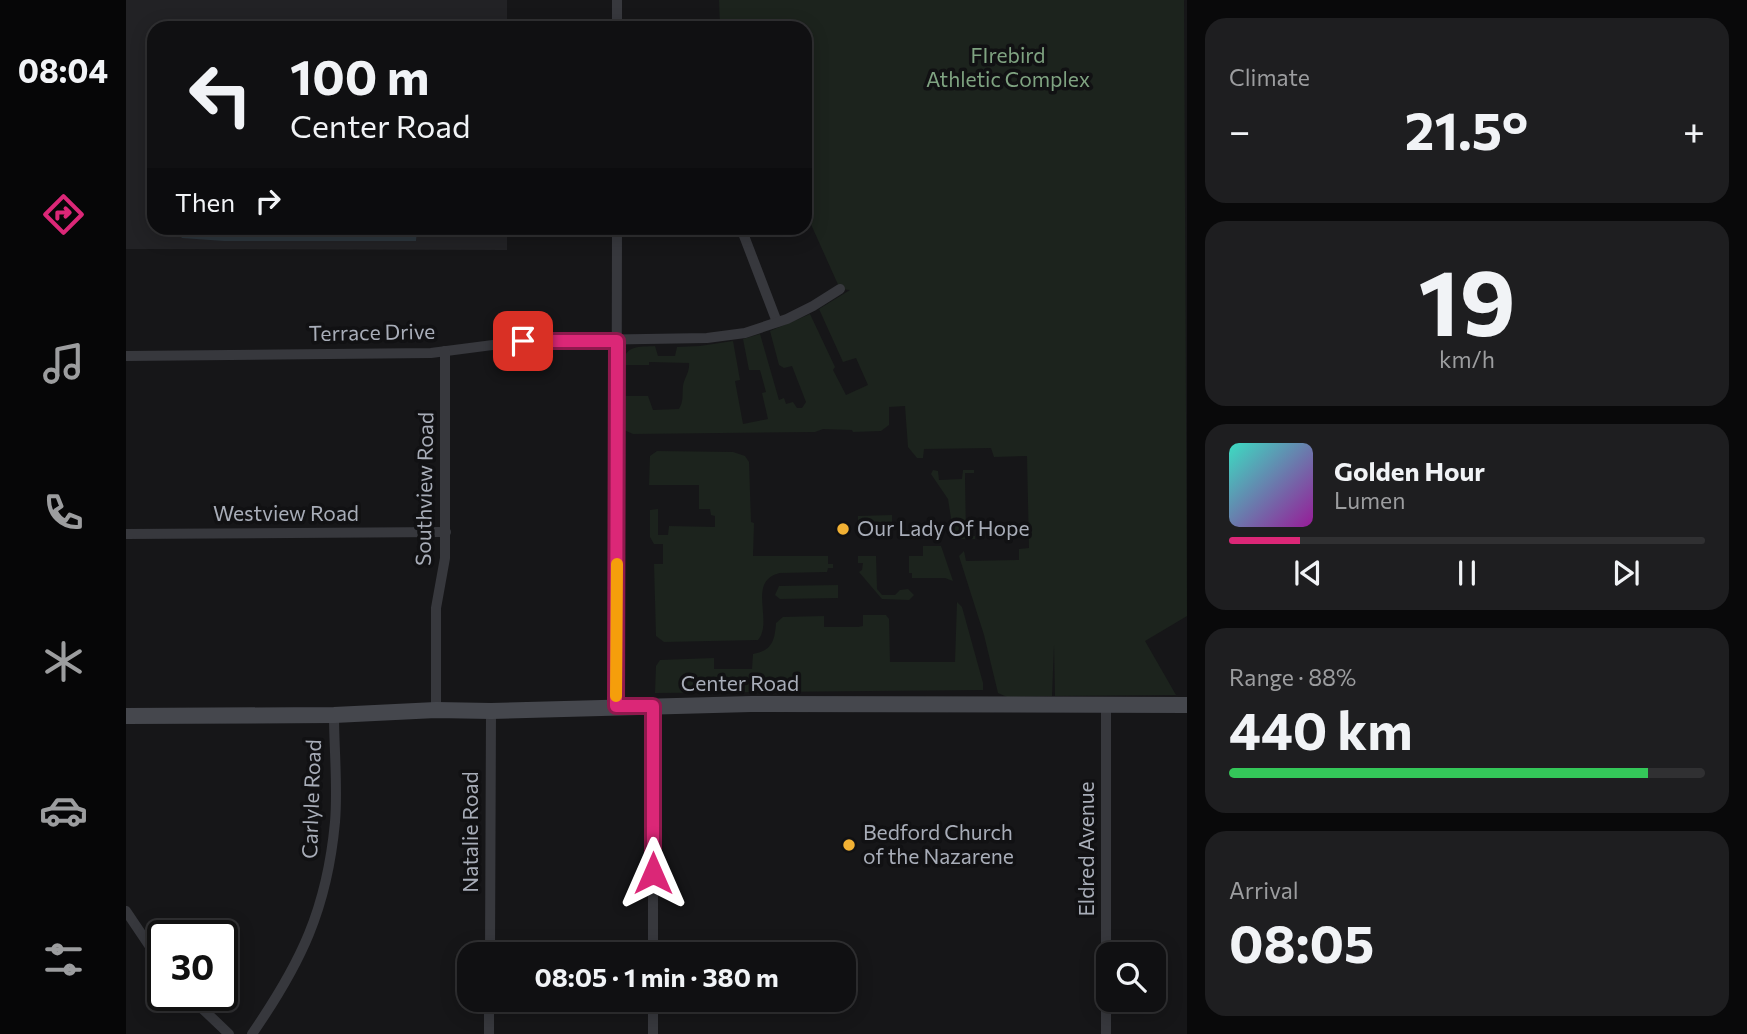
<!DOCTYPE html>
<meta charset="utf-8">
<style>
:root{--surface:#101012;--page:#1e1e20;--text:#f1f3f6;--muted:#9c9d9f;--line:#303032;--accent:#db2777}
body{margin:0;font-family:Commissioner,sans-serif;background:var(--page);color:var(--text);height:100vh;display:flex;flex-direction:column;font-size:26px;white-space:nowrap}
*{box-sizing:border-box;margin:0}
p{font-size:23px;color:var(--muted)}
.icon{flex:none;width:38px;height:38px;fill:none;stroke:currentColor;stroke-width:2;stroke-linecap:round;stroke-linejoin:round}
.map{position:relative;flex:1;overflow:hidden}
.details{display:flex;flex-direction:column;gap:18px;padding:18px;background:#09090a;width:560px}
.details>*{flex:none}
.guide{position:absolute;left:21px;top:21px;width:665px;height:214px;border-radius:21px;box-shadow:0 4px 18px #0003,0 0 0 2px var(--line);background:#101012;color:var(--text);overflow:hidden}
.tools{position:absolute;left:970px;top:942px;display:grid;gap:14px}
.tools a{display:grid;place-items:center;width:70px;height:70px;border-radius:14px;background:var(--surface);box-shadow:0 4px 18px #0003,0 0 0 2px var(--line);font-size:35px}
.speed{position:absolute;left:21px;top:920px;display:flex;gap:14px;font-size:35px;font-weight:700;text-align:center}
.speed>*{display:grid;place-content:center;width:91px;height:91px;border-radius:50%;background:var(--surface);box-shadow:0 4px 18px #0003,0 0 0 2px var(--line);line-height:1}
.speed .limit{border:4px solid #111;border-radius:10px;background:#fff;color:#111}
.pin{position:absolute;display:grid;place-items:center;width:60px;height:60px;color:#fff;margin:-30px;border-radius:14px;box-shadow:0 4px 10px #0006}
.me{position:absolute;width:77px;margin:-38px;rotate:0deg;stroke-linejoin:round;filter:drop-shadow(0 0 5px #0008)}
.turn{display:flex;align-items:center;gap:24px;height:147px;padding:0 28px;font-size:32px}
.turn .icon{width:91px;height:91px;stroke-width:2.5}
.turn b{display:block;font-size:49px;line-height:60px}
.then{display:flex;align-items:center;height:66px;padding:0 28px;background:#0003;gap:14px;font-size:26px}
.big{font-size:52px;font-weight:700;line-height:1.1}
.details .card{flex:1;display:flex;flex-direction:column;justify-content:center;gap:10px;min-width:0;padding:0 24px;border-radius:21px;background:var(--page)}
.details .dial{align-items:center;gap:0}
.dial b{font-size:91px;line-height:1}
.song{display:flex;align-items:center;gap:21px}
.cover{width:84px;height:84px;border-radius:10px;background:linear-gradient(135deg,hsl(170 70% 55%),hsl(300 70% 35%))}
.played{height:7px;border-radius:4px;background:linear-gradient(90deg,var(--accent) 15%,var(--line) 15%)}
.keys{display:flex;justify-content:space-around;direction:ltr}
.heat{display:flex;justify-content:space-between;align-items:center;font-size:38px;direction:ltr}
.charge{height:10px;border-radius:5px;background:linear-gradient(90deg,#34c759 88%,var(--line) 0)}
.trip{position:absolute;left:331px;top:942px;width:399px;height:70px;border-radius:21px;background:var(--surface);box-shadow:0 4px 18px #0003,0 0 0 2px var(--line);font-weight:700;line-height:70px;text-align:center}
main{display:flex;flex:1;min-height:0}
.dock{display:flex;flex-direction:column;width:126px;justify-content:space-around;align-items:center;background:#060607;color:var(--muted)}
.dock .icon{width:49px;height:49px}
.dock .active{color:var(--accent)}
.dock b{font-size:32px;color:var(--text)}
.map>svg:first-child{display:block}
.built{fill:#222225}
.green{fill:#1c231d}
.water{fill:#2c353c}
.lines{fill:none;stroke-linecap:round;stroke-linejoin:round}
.minor{stroke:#37383d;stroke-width:10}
.secondary{stroke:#45474d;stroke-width:16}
.route-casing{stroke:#8e194d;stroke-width:18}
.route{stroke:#db2777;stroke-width:12}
.slow{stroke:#f59e0b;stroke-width:12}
.poi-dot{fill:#f2b134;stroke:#111113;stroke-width:2.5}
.labels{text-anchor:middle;stroke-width:7;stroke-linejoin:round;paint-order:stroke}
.park-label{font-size:21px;fill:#7fa381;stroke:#111113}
.street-label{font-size:21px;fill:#a8adb8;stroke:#111113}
.poi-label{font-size:21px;fill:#a8adb8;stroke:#111113;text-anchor:start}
</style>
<main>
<nav class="dock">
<b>08:04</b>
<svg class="icon active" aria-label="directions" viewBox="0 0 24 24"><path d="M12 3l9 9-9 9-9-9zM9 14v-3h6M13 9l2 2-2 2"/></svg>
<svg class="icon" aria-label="music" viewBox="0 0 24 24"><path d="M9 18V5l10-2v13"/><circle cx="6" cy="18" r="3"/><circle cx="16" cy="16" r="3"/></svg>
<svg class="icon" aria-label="phone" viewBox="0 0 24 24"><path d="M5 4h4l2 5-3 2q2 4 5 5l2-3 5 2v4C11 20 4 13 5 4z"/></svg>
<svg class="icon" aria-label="climate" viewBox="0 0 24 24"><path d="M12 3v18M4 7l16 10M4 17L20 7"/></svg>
<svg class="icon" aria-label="car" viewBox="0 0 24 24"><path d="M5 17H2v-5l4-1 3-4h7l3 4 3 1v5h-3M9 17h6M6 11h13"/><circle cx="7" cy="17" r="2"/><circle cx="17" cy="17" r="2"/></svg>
<svg class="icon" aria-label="filters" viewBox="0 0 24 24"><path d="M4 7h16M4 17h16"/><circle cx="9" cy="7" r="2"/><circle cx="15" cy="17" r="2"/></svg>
</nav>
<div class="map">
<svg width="1061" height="1034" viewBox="0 0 1061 1034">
<rect width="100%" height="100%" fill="#161618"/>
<polygon class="built" points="0,0 381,0 381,28 28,28 28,228 381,228 381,250 0,249"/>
<g class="green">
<path d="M593,0H1058L1061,616L1019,641L1050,695L929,696L928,645L926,696L881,697L872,693L858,635L833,556L838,551L840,561L893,560V549L903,548L901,456L868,457L865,448L798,449L797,458H791L782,447L779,406L763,407V425L755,431L727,432L726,430L697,429L689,432L507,434L498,430L499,396H522L527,410L553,409C558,400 556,395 557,386C558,378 564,372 563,363L523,362V365H498C497,345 513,347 529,346L532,356H549L551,347L574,346L607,341L614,380L609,381L617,424L642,419L636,393L640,392L634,370H623L617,339L634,334L653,400L658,398L660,404L667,402L671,408H676L680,402L666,366L658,368L653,365L644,331L684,314L709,367L707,370L720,395L742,385L730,358L717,362L693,309L724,290L714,289L679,211V28H594Z"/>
<path d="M531,451L607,452L619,456L623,462L625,522L628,523L627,556H702V564H707V568H702L701,572L654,573C620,581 648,621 632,640L538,642L530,636L528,564H537V544H528L524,537V510L532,509V535H542L543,526L589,527V516L585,515L584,509H573V485H523L524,456Z"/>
<polygon points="807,470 812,471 813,480 836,479 837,470 848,470 848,473 839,473 839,478 840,536 849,536 849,539 833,539 828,537 822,499 805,474"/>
<polygon points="766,515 766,524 732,524 732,516"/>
<polygon points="797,546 815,546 827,581 819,578 786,578 786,573 783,573 783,556 797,556"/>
<polygon points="732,556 750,556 751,589 756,595 769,595 774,590 782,589 788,595 783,600 756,599 733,572 736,570 737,563 732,563"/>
<polygon points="712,585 712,598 654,599 649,595 653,586"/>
<path d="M831,602L836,607L857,683V690L529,693L530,666L534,660L588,658V669H626L627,654C646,651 649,640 650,623L657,617L698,616V627H732L737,626V615H760L763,619L764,662H829Z"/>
</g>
<polygon class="water" points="47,228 291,228 290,241 98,241 56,238"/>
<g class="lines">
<g class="minor">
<polyline points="491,0 491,28"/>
<polyline points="615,228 651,322"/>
<polyline points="0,356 305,353 397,341 581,338 619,333 661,319 687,306 714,289"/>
<polyline points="0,534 320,532"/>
<polyline points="490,706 491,228"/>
<polyline points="527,706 527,954"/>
<polyline points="310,710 310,608 319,558 319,351"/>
<polyline points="0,911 37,966"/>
<polyline points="364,954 365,711"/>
<polyline points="63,996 103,1034"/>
<polyline points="527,999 527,1034"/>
<path d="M126,1034C175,963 201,909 209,822C212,787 208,750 208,715"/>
<polyline points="363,1034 363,999"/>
<polyline points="980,1034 980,706"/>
</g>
<polyline class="secondary" points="0,716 208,715 310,710 365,711 625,704 1061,705"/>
</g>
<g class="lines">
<g class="route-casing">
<polyline id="route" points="397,341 491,341 490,706 527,706 527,873"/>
</g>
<use href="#route" class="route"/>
<polyline class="slow" points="490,696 491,564"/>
</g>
<g class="poi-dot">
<circle cx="717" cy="529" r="7"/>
<circle cx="723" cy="845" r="7"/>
</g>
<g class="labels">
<g class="park-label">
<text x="882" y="63">FIrebird<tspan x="882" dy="24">Athletic Complex</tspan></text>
</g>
<g class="street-label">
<text transform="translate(246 333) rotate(-1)" y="7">Terrace Drive</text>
<text transform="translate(299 489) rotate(-89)" y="7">Southview Road</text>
<text x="160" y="521">Westview Road</text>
<text x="614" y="691">Center Road</text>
<text transform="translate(186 799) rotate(-88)" y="7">Carlyle Road</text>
<text transform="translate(345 832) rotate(-90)" y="7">Natalie Road</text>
<text transform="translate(961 849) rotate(-90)" y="7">Eldred Avenue</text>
</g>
<g class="poi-label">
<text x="731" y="536">Our Lady Of Hope</text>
<text x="737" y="840">Bedford Church<tspan x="737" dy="24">of the Nazarene</tspan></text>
</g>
</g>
</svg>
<div class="tools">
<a><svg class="icon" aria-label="search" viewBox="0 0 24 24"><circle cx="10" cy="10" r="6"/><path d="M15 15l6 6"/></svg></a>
</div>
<div class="speed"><div class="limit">30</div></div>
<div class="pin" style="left:397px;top:341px;background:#d93025"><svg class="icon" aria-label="arrive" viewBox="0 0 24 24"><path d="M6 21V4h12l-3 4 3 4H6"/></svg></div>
<svg class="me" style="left:527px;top:873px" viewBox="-20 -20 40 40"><path d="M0-17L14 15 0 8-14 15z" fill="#db2777" stroke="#fff" stroke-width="4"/></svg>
<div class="trip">08:05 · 1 min · 380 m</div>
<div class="guide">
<div class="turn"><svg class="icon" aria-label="left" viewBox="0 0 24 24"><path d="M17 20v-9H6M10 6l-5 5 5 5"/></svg><div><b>100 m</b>Center Road</div></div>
<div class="then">Then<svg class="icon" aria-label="right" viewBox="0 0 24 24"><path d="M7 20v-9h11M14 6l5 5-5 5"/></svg></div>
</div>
</div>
<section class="details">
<div class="card"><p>Climate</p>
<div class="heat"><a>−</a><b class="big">21.5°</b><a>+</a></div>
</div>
<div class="card dial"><b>19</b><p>km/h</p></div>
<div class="card">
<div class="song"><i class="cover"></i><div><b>Golden Hour</b><p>Lumen</p></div></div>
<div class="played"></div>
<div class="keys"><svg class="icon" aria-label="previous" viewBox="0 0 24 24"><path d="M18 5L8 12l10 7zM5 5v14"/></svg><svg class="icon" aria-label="pause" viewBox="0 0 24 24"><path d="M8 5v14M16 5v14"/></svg><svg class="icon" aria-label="next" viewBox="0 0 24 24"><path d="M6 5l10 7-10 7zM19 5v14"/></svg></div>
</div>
<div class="card"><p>Range · 88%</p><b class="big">440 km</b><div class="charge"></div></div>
<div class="card"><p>Arrival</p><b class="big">08:05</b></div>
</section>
</main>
